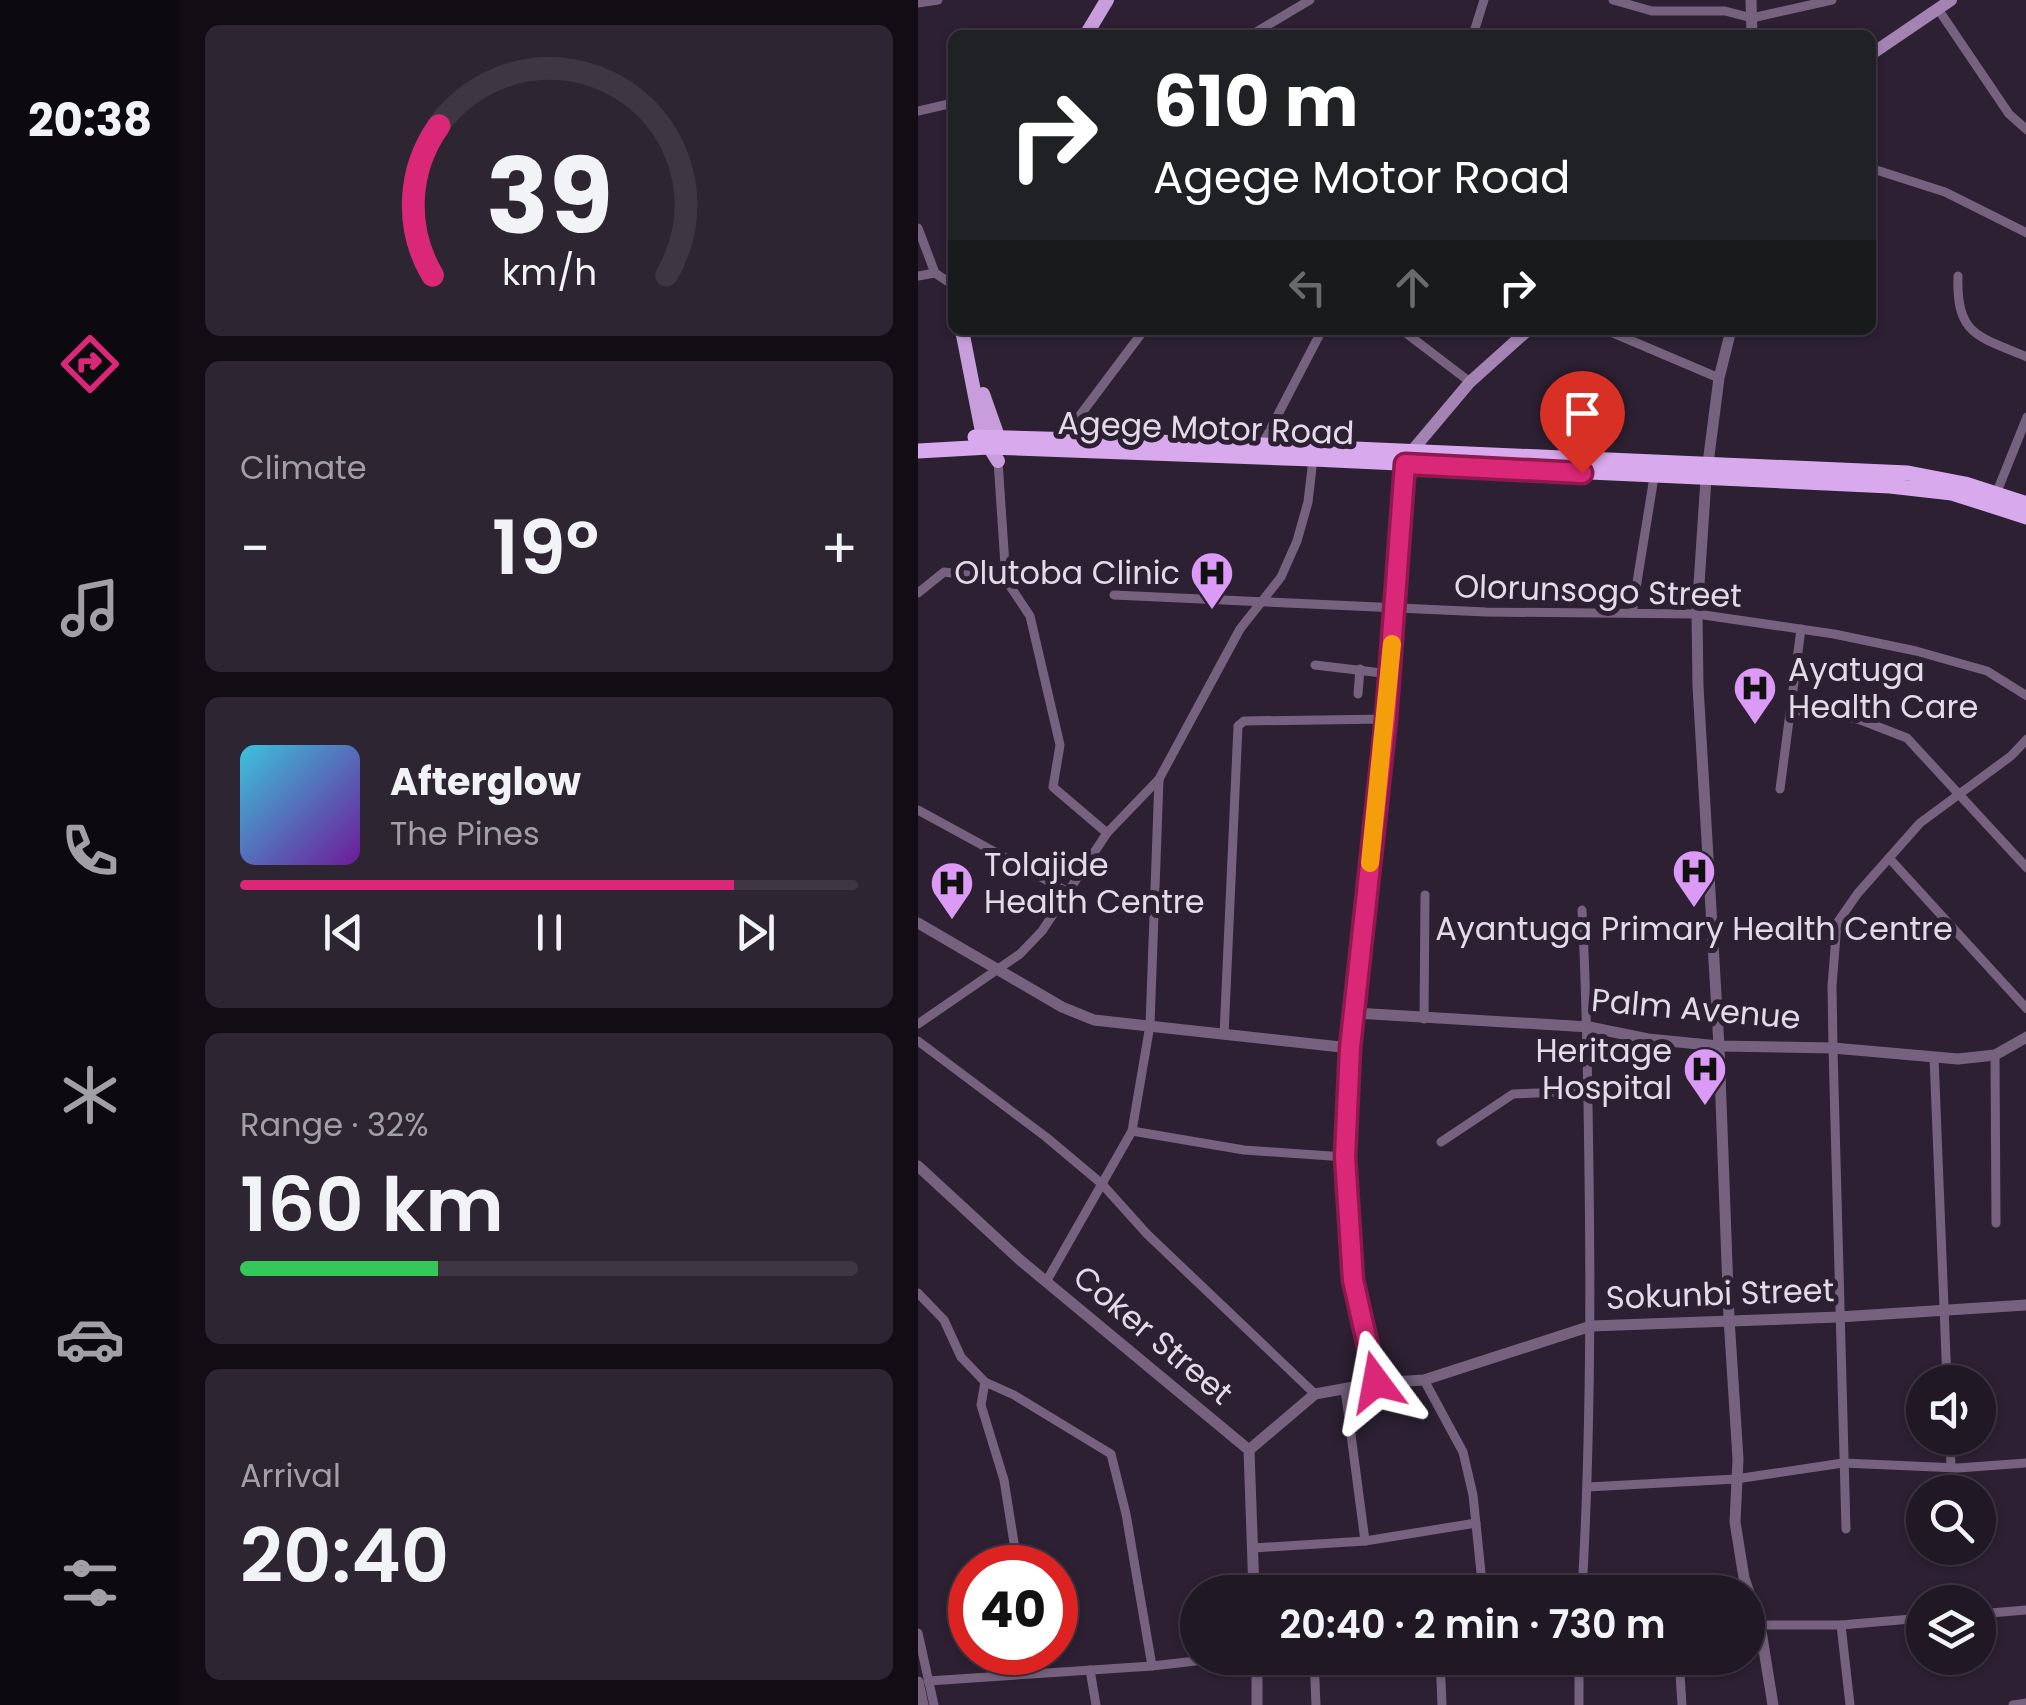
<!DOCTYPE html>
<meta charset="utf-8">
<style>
:root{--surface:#211826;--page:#2d2532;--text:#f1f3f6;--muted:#a2a0a7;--line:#3e3743;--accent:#db2777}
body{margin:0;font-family:Poppins,sans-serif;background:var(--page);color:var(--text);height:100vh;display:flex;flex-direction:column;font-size:38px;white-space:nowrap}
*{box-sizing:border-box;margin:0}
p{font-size:32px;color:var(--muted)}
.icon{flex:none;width:55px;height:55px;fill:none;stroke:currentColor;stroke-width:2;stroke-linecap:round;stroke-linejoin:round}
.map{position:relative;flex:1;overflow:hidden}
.side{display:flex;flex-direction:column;gap:25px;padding:25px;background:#120d15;width:738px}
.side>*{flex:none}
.banner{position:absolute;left:30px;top:30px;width:928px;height:305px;border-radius:15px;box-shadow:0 2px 8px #0004,0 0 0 2px var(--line);background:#202124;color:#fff;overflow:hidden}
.buttons{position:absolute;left:988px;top:1365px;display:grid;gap:20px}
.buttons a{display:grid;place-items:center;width:90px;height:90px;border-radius:50%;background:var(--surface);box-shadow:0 2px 8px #0004,0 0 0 2px var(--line);font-size:50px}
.speed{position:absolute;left:30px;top:1545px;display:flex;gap:20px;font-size:50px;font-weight:700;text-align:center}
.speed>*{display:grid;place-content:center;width:130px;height:130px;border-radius:50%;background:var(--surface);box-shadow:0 2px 8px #0004,0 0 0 2px var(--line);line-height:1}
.speed .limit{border:15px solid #d22;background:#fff;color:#111}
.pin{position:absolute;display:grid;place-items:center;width:85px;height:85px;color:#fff;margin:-102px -42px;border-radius:50% 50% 50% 0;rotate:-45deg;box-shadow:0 0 10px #0007}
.pin .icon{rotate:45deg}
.me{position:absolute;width:110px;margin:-55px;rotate:347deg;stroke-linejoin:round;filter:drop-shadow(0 0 8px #0008)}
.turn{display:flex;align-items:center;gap:35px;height:210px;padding:0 40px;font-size:45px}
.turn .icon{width:130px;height:130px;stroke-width:2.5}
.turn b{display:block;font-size:70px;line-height:85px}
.lanes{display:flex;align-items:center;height:95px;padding:0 40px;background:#0003;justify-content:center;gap:50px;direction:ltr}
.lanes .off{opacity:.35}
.big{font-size:75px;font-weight:600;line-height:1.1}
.side .card{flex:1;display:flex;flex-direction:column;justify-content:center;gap:15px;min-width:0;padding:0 35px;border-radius:15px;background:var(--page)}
.side .dial{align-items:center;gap:0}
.dial svg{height:260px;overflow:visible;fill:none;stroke:var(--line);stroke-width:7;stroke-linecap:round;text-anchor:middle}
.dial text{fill:var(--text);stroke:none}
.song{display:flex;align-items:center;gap:30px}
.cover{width:120px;height:120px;border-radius:15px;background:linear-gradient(135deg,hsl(190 70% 55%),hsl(280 70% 35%))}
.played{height:10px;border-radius:5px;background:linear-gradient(90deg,var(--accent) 80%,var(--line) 80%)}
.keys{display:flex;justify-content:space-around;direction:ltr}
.heat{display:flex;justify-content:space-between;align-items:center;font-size:55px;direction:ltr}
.charge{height:15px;border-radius:8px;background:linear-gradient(90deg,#34c759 32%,var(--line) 0)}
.trip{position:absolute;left:262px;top:1575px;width:585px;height:100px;border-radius:50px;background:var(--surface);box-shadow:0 2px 8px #0004,0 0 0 2px var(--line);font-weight:600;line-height:100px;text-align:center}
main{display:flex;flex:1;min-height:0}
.dock{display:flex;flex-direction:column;width:180px;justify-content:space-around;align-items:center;background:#0d0a0f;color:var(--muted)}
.dock .icon{width:70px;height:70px}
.dock .selected{color:var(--accent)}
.dock b{font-size:45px;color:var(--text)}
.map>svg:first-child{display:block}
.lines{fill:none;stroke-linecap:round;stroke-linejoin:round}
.minor{stroke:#76627f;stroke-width:9}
.tertiary{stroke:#76627f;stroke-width:11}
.secondary{stroke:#a483b3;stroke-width:12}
.primary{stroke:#c89ddb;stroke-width:14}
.trunk{stroke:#d8a9ed;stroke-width:15}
.route-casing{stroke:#8e194d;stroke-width:25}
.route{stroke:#db2777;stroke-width:18}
.slow{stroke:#f59e0b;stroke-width:18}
.labels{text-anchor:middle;stroke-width:10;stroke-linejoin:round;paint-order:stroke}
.street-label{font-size:32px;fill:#e3dbe7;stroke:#2c2032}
.poi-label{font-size:32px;fill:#e3dbe7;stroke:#2c2032;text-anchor:end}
</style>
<main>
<nav class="dock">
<b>20:38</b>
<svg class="icon selected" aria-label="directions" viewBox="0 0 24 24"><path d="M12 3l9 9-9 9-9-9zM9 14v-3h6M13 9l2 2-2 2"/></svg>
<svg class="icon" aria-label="music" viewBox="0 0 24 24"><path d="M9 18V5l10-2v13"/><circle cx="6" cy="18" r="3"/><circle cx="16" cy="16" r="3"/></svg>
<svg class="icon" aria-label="phone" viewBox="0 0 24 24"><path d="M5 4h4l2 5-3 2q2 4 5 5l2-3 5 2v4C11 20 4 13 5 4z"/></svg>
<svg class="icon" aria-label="climate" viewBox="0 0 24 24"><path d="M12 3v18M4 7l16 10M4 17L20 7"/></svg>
<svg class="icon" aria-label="car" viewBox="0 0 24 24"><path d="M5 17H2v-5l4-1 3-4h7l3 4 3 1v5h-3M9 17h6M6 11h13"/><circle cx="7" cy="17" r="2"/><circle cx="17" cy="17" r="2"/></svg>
<svg class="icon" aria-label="filters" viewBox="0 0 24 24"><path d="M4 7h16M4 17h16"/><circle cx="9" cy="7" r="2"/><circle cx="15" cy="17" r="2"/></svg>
</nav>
<section class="side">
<div class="card dial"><svg viewBox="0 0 100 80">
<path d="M14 69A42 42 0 1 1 86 69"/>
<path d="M14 69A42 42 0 0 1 16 23" stroke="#db2777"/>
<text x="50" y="56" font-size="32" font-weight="700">39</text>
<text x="50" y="72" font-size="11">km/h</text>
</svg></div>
<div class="card"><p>Climate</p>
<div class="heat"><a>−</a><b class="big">19°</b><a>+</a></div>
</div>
<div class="card">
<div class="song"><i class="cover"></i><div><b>Afterglow</b><p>The Pines</p></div></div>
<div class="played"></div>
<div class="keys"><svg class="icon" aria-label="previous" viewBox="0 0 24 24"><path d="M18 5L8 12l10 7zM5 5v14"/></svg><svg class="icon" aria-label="pause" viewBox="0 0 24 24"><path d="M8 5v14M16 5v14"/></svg><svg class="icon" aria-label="next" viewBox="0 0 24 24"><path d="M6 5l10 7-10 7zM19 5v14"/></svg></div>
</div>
<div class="card"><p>Range · 32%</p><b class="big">160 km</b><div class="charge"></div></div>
<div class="card"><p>Arrival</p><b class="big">20:40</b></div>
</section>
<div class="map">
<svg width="1109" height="1705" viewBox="0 0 1109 1705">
<rect width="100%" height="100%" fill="#2c2032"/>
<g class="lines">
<g class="minor">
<polyline points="695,0 734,11 807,11 834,18 914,0"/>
<polyline points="0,3 20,0"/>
<polyline points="1020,9 1091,114 1109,130"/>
<polyline points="333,35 392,0"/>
<polyline points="555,35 566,0"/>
<polyline points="0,111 35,103"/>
<polyline points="952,168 1027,192 1109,233"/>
<polyline points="0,228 17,273 35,285"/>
<polyline points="0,276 17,273"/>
<path d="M1040,276C1038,335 1059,336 1109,357"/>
<polyline points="484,330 552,382"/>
<polyline points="688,330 801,378"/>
<polyline points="145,438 226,330"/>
<polyline points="344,445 404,330"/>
<polyline points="80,461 88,580 112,616 142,745 135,787 189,833"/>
<polyline points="1078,494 1109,417"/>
<polyline points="0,593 26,572 88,580"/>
<polyline points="196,595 568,612 779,614 916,634 998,651 1069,671 1109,696"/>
<polyline points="714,613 736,477"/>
<polyline points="397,665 472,674"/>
<polyline points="440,694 442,669"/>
<polyline points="875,710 940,719 989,738 1109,868"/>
<polyline points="862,789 883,629"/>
<polyline points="0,810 150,892"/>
<polyline points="971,858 1109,1009"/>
<polyline points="506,1019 507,895"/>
<polyline points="0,1024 102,954 124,931 189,833 241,779 322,629 363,577 379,541 390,502 395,459"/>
<polyline points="306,1035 320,726 326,721 468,719"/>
<polyline points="0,1041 128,1137 184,1184 229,1234 397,1394"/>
<polyline points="1077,1055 1078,1223"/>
<polyline points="1016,1057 1029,1382"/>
<polyline points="214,1131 326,1150 427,1157"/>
<polyline points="523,1142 595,1094 670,1091"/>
<polyline points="128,1282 214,1131 232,1025 241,779"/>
<polyline points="0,1293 26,1320 43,1357 67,1382 96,1395 193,1454 208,1514 234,1666"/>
<polyline points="506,1380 545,1452 555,1495 565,1592"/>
<polyline points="67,1382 63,1405 86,1480 100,1568"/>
<polyline points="427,1389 447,1541"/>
<polyline points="1032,1438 1033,1467"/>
<polyline points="670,1487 818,1479 925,1463 1040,1468 1109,1463"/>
<polyline points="928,1529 915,1048 914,986 919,923 940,893 1002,823 1093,756 1109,739"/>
<polyline points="336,1548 447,1541 558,1523"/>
<path d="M664,1592C672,1453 673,1315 671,1176C670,1087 669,999 664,910"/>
<polyline points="1060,1614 1109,1610"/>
<polyline points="830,1625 923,1625 1005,1618"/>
<polyline points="923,1625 932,1705"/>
<polyline points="0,1633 16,1705"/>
<polyline points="396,1658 398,1705"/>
<polyline points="522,1658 524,1705"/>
<polyline points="661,1658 661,1705"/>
<polyline points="761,1658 764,1705"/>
<polyline points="172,1670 178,1705"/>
<polyline points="104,1672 105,1652"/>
<polyline points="10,1681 234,1666 304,1658"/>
<polyline points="1095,1705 1109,1703"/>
</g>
<g class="tertiary">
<polyline points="833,0 834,35"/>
<polyline points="813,330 801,378 788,479 779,614 780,686 801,1046 811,1318 820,1459 817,1522 826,1578 842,1625 855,1705"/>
<polyline points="0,923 144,1007 176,1020 432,1048"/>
<polyline points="437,1013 671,1027 730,1039 801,1046 915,1048 1040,1059 1077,1055 1109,1037"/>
<polyline points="0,1166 102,1260 331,1450 336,1592"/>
<polyline points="458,1383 435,1281 427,1157 432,1048 468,719 487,464"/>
<polyline points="331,1450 397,1394 458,1383 506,1380 673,1326 921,1317 1109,1305"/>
<polyline points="339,1658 339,1705"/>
<polyline points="0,1682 5,1705"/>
</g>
<g class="secondary">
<polyline points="952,55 1033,0"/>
<polyline points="488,458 552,382 610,330"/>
</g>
<g class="primary">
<polyline points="168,35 189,0"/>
<polyline points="44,330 65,437 80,461"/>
<polyline points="65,394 83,445"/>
</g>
<g class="trunk">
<polyline points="57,437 344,445 990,473 1047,484 1109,504"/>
<polyline points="0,451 71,447 395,459 972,486 1034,493 1109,517"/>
</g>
</g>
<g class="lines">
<g class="route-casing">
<polyline id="route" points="458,1382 435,1280 427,1157 432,1048 468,719 487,464 664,473"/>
</g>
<use href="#route" class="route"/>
<polyline class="slow" points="452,863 474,644"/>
</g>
<defs>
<g id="hospital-pin" transform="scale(2.25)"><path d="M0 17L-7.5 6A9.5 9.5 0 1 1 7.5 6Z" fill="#da9af6" stroke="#2c2032"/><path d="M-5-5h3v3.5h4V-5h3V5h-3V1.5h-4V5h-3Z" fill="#111"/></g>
</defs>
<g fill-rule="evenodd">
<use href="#hospital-pin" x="294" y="573"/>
<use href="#hospital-pin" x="837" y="688"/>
<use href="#hospital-pin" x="776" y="871"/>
<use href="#hospital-pin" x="34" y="883"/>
<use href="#hospital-pin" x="787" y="1069"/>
</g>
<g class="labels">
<g class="street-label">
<text transform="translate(288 428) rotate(2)" y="11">Agege Motor Road</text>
<text transform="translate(680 591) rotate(2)" y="11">Olorunsogo Street</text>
<text transform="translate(778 1009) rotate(5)" y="11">Palm Avenue</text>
<text transform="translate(802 1294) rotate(-2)" y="11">Sokunbi Street</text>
<text transform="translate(235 1335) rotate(40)" y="11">Coker Street</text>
</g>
<g class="poi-label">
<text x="262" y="584">Olutoba Clinic</text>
<text x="870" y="681" text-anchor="start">Ayatuga<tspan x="870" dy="37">Health Care</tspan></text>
<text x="66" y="876" text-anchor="start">Tolajide<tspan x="66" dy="37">Health Centre</tspan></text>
<text x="776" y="940" text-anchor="middle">Ayantuga Primary Health Centre</text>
<text x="754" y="1062">Heritage<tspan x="754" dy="37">Hospital</tspan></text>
</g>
</g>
</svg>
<div class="buttons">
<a><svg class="icon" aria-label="sound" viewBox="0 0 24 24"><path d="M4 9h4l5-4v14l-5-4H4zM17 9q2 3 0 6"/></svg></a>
<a><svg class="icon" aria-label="search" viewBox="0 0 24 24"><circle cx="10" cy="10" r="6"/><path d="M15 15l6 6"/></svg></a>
<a><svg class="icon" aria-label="layers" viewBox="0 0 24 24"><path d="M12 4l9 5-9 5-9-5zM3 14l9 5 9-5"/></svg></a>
</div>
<div class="speed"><div class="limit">40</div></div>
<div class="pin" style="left:664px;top:473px;background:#d93025"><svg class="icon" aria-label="arrive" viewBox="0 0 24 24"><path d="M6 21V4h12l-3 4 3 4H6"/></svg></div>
<svg class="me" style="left:458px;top:1382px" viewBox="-20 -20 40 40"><path d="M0-17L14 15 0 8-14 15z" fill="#db2777" stroke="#fff" stroke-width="4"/></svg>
<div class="trip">20:40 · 2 min · 730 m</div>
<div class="banner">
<div class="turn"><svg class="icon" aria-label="right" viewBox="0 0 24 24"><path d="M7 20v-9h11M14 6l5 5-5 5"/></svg><div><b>610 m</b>Agege Motor Road</div></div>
<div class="lanes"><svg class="icon off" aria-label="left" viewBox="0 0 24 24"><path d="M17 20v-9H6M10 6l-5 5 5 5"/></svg><svg class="icon off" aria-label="ahead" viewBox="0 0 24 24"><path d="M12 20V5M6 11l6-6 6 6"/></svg><svg class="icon" aria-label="right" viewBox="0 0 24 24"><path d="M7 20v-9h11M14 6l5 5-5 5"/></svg></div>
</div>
</div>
</main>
